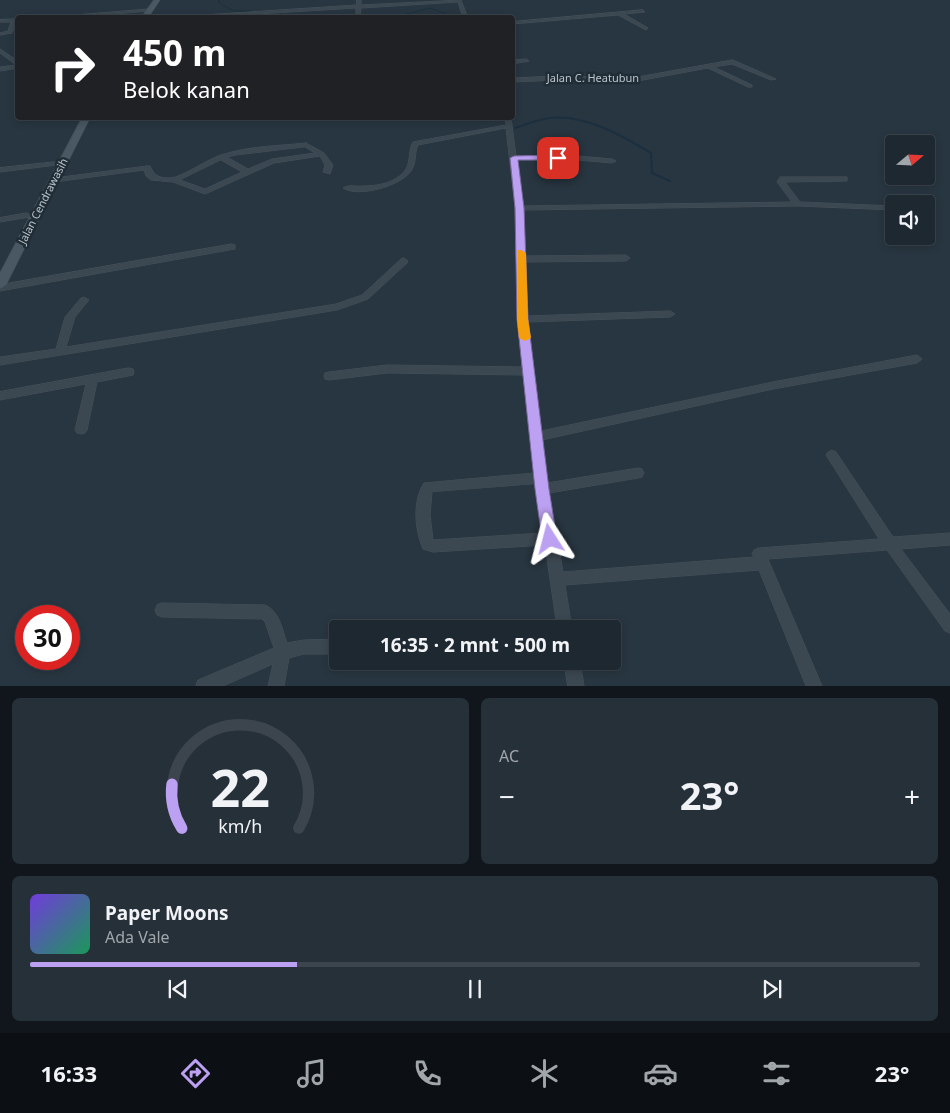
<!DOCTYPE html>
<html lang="id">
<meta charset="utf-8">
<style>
:root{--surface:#1e2831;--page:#263039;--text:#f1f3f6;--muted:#a1a6ab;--line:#3c444d;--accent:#bca0f2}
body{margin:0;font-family:"Noto Sans",sans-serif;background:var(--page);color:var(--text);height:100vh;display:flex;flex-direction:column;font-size:19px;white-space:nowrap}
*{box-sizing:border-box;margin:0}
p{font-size:16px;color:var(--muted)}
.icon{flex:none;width:28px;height:28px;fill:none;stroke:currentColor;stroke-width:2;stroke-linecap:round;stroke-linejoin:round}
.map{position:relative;height:686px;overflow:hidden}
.sheet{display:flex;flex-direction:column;gap:12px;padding:12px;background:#10161b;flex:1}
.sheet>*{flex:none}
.banner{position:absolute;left:15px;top:15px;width:500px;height:105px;border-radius:5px;box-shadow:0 2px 8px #0003,0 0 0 1px var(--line);background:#202124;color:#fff;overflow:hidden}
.needle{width:32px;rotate:71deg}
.tools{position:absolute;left:885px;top:135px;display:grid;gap:10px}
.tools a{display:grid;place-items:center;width:50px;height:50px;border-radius:5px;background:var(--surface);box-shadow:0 2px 8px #0003,0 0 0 1px var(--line);font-size:25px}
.speed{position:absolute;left:15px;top:605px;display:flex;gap:10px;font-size:25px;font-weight:700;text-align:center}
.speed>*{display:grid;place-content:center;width:65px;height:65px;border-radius:50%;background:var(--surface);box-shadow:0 2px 8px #0003,0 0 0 1px var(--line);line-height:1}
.speed .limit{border:8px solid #d22;background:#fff;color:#111}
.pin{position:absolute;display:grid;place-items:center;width:42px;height:42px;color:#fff;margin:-21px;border-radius:10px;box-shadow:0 2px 8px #0006}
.me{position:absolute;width:55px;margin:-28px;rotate:351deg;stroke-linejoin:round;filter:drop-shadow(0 0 4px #0008)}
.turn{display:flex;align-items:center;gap:18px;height:105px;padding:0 25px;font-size:22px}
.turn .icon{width:65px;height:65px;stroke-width:2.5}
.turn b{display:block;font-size:35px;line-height:42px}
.big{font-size:38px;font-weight:700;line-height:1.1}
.sheet .tile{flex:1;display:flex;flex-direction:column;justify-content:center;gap:8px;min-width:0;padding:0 18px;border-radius:8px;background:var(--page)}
.sheet .dial{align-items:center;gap:0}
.dial svg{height:130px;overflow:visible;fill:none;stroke:var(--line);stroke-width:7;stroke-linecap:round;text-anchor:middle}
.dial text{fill:var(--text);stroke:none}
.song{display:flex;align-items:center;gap:15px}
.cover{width:60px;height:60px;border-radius:8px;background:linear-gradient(135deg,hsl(260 70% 55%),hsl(150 70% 35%))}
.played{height:5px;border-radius:2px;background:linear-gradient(90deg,var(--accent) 30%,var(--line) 30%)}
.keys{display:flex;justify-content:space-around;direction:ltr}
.heat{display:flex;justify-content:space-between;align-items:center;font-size:28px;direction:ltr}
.sheet .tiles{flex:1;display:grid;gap:12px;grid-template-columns:1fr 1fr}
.tile:last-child{grid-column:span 2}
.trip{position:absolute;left:329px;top:620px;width:292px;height:50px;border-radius:5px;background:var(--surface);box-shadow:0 2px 8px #0003,0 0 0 1px var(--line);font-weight:700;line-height:50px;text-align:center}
.tabs{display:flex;height:80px;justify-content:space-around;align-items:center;background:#0c1014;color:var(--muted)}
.tabs .icon{width:35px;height:35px}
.tabs .active{color:var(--accent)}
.tabs b{font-size:22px;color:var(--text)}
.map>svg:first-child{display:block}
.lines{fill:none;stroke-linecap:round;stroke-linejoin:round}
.stream-far1{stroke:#1b2f3f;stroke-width:1}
.stream{stroke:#1b2f3f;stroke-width:2}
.street-casing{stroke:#46515a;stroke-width:1}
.secondary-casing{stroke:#46515a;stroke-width:1}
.street{fill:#3c4851;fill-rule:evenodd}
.secondary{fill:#4a5863;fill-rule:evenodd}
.route{fill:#bca0f2;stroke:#7a689d}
.slow{fill:#f59e0b}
.labels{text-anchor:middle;stroke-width:5;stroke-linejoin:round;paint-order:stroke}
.far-street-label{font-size:11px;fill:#b9c3cb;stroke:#212d36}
</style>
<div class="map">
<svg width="950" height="686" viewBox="0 0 950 686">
<rect width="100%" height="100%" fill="#283641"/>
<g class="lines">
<g class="stream-far1">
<polyline points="219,0 219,3 234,11 252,11 253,18"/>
<polyline points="391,18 430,8 446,14"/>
</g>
<path class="stream" d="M515,128C526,124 537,120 549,118C585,114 621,135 651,153L652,173L670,181"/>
<g class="street-casing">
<g id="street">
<polygon points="357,0 361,0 361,5 461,0 468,18 463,18 458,2 361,8 360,18 356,18 356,8 192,18 157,18 356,5"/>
<polygon points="152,9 150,11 66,18 38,18"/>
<polygon points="643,10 645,12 624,14 648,28 646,30 618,15 512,24 512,22"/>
<polygon points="18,19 12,33 0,35 0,33 8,31 11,22 0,22 0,20"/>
<polygon points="0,49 18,61 18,68 0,71 0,67 16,65 0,53"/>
<polygon points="512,60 526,59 529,61 512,64"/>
<polygon points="733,60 776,79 771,80 732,64 714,67 752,85 752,87 748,87 708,68 632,82 558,80 512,82 512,78 558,76 632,78"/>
<path d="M505,118H511L516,156H578L612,159L616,161L612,163L578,160H517L523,206L792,202L777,182L780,177H847V181L785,182L800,202L894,206V210L798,206L523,210L525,256L626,255L630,258L626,261L525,262L528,316L670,311L675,314L670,317L528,322L541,431L773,382L917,355L922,359L917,363L773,389L542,440L547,483L638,468L642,469L644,473L642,477L638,478L549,493L563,572L754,557L752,554L754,550L759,548L879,539L828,458L826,455L828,452L832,450L836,452L893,537L950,533V545L901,549L950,614V633L945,631L887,550L768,559L822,686H806L759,570L565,585L572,629H533L535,624L540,622L556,620L545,545L433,552L423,549C415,531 412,501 424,483L534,473L523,375L387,373L329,380L325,379L324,376L325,373L329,372L387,365L522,367L518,319L515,208L506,128L418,145C414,153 417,163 411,171C401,186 358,198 343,188C349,184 356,187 363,186C377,186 397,183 406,169C411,160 408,150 413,142L506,125ZM535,484L543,533L433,540L430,515L432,492Z"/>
<path d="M306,143L324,153L333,165L330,174L323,172L325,165L320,156L274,163L205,194L173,182L151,180L146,176L144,170L54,182L50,180L54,178L147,166H150C155,177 160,178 171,178C182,177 208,159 221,155C248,146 278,146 306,143ZM305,147L315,153L272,159L248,169L227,157L236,155ZM221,160L242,172L205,189L180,180Z"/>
<polygon points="55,162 59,164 57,165 0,172 0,168"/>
<polygon points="27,213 31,215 30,217 0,222 0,218"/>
<polygon points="232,244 235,245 235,249 0,291 0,285"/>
<polygon points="404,258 408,261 407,263 368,299 337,310 0,365 0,357 56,349 65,317 81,298 84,297 89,300 75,317 66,347 336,304 362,295 401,259"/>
<polygon points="129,368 133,369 134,372 133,375 97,382 87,430 85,433 81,434 77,433 75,430 86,384 0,400 0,392"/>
<path d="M162,603L265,605C280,611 282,630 287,643L304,640L338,639V654H304L289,658L284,686H268L273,664L223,686H196L198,680L274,648L265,622L262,619L162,617L157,615L155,610L157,605Z"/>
<polygon points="564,661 580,661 584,686 568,686"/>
</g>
</g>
<g class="secondary-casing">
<g id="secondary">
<polygon points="154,0 160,0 148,18 141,18"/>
<polygon points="82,118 90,118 6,285 0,289 0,273"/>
</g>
</g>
<use href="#street" class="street"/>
<use href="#secondary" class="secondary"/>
</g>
<polygon class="route" points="558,155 560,156 560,160 518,160 524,208 528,319 549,489 557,539 555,544 550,546 545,544 542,539 535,489 517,319 515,208 510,158 514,156"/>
<polygon class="slow" points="518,250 521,250 526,253 528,319 531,338 525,341 519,338 517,319"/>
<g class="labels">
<g class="far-street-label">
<text x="593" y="82">Jalan C. Heatubun</text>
<text transform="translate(43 201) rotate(-63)" y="4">Jalan Cendrawasih</text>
</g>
</g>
</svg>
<div class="tools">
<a><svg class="needle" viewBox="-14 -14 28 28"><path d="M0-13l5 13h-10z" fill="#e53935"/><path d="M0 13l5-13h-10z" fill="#a1a6ab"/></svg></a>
<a><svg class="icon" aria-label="sound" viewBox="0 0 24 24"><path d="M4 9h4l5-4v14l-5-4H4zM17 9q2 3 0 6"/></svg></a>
</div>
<div class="speed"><div class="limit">30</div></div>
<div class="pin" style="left:558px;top:158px;background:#d93025"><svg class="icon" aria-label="arrive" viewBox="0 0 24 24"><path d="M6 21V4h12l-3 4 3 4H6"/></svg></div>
<svg class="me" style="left:550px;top:539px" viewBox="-20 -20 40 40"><path d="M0-17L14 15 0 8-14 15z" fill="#bca0f2" stroke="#fff" stroke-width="4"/></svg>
<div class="trip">16:35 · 2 mnt · 500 m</div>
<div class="banner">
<div class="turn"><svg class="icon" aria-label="right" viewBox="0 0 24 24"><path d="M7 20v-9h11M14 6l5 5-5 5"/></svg><div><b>450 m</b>Belok kanan</div></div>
</div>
</div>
<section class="sheet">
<div class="tiles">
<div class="tile dial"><svg viewBox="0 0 100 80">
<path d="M14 69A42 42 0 1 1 86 69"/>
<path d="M14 69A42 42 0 0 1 8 42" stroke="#bca0f2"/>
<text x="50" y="56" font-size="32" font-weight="700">22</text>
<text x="50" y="72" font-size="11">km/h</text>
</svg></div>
<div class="tile"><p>AC</p>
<div class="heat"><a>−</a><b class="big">23°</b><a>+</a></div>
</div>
<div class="tile">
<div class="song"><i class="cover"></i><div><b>Paper Moons</b><p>Ada Vale</p></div></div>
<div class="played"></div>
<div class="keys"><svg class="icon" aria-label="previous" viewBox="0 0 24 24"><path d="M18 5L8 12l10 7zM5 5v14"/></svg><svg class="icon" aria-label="pause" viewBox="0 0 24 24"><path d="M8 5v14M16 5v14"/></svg><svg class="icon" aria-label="next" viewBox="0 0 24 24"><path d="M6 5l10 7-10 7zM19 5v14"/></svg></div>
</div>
</div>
</section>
<nav class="tabs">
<b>16:33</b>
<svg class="icon active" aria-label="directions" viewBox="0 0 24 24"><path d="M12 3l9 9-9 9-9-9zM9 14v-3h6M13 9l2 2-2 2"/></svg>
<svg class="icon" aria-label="music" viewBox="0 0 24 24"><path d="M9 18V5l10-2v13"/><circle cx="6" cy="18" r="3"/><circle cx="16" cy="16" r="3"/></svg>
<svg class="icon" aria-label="phone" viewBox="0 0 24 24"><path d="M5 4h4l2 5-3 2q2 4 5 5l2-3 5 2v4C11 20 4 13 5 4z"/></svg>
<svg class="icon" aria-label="climate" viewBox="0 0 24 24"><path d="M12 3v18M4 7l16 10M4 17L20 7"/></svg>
<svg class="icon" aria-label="car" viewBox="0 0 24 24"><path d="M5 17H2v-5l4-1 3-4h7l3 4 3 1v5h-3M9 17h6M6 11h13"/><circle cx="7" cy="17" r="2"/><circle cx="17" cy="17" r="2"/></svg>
<svg class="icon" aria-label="filters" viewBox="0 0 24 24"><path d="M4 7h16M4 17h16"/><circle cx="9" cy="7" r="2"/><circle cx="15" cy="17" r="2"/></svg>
<b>23°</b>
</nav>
